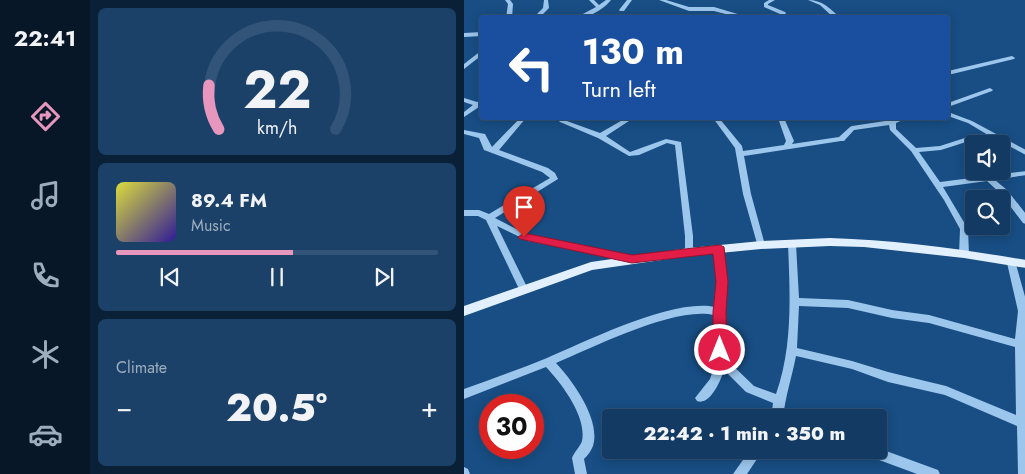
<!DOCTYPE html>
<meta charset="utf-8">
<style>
:root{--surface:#123a63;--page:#1b4169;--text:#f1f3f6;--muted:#9cadbe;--line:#315478;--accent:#e797bd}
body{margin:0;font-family:Jost,sans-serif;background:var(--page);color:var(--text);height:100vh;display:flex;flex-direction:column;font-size:19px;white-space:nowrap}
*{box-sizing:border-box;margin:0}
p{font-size:16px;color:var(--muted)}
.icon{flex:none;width:28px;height:28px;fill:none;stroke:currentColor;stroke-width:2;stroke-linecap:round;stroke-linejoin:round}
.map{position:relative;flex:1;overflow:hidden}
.drawer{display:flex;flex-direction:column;gap:8px;padding:8px;background:#0a2036;width:374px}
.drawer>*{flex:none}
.top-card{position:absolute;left:15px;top:15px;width:471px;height:105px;border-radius:5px;box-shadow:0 2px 12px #0003,0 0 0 1px var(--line);background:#1a4fa0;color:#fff;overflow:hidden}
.tools{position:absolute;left:501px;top:135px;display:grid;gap:10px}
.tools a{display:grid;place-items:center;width:45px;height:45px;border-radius:5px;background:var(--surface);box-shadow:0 2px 12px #0003,0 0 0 1px var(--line);font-size:25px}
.speed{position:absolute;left:15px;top:394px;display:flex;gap:10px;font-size:25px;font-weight:700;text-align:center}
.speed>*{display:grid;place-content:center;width:65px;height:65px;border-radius:50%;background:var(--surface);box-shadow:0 2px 12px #0003,0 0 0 1px var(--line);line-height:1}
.speed .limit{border:8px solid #d22;background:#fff;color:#111}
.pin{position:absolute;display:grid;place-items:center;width:42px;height:42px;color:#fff;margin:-51px -21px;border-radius:50% 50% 50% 0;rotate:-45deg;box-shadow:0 0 5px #0007}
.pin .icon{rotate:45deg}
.me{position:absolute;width:55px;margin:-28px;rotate:0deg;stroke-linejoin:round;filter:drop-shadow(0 0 4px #0008)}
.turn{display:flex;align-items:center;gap:18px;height:105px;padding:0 20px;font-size:22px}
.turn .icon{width:65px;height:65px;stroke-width:2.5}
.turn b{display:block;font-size:35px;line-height:42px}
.big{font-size:38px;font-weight:800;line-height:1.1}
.drawer .widget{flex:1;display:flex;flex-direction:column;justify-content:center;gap:8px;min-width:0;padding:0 18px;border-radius:8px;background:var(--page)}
.drawer .dial{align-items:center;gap:0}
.dial svg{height:130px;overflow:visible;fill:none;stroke:var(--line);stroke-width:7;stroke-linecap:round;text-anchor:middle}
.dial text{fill:var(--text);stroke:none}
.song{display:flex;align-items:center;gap:15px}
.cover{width:60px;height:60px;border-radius:8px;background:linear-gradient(135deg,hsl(60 70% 55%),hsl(250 70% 35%))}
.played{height:5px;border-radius:2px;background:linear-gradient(90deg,var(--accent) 55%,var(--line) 55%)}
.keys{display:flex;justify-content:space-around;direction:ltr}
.heat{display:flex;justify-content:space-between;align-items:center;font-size:28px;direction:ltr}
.trip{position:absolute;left:138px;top:409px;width:285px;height:50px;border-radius:5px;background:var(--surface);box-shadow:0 2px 12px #0003,0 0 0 1px var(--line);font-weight:800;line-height:50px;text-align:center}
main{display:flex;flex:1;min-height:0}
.menu{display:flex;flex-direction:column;width:90px;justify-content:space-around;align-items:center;background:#071728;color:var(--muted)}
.menu .icon{width:35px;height:35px}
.menu .selected{color:var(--accent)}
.menu b{font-size:22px;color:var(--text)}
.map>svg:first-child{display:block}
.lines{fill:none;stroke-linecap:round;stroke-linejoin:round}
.minor{fill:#9cc6ec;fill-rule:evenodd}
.major{fill:#e2efff;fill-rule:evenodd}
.route{fill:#e11d48;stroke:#92132f}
</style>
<main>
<nav class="menu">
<b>22:41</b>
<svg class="icon selected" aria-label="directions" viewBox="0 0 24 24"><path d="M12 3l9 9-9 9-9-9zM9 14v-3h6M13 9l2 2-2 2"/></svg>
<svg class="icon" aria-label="music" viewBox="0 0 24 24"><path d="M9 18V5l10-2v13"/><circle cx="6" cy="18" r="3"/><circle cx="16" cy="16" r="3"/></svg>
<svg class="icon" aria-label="phone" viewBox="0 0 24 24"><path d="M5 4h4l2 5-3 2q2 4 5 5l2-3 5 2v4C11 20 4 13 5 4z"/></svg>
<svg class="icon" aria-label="climate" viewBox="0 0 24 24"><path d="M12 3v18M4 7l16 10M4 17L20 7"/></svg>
<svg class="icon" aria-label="car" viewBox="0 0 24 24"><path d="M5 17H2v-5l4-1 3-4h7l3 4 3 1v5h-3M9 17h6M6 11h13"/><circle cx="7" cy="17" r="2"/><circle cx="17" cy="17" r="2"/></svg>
</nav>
<section class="drawer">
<div class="widget dial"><svg viewBox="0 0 100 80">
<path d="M14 69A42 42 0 1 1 86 69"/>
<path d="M14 69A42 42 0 0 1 8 42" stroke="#e797bd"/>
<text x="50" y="56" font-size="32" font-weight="700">22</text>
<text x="50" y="72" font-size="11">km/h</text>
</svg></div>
<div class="widget">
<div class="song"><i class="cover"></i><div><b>89.4 FM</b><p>Music</p></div></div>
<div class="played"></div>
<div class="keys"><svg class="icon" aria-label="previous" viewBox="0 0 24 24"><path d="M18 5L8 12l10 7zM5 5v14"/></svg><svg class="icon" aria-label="pause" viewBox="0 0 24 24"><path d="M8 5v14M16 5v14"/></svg><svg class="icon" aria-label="next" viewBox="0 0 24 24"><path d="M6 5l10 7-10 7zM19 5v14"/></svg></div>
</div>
<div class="widget"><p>Climate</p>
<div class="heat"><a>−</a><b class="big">20.5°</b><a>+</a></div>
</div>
</section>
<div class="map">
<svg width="562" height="474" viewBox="0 0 562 474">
<rect width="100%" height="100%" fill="#184e84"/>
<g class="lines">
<g class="minor">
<polygon points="41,0 46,0 49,4 48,18 42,18 44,4"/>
<polygon points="80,0 84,0 85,8 75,18 69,18 79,8"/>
<path d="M125,0H130L135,5L142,0H147C141,8 125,18 115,18V16L132,7Z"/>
<polygon points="163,0 168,0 160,11 156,11 155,10"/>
<polygon points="195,0 202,0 225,7 250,7 287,18 277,18 250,11 225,11"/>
<polygon points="305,0 311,0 304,4 304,5 321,12 322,13 318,18 313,18 316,14 300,7 300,3"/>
<path d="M344,0C358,0 366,8 376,18H370L356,5Z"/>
<polygon points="18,32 18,36 0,37 0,33"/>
<polygon points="18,50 18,55 0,69 0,64"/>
<polygon points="548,56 551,58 550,59 484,75 484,71"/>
<polygon points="526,88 529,90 528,91 484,107 484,103"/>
<polygon points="0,98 13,102 18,99 18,105 0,117 0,112 9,105 0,102"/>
<polygon points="484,112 508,121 562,150 562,155 530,138 505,141 477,150 455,152 476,182 562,171 562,175 531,180 543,190 562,214 562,224 559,223 537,194 523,181 479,187 504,229 505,254 500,257 495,254 496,229 480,200 447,151 426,130 425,125 390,130 380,141 377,141 280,156 287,194 301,245 300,247 294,247 279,194 271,148 249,118 255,118 278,146 279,151 320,145 322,141 314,118 320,118 330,141 328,144 375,137 386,127 388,126 428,120 435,118 443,118 432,123 432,129 452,148 476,146 504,137 524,135 504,123 484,116"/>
<polygon points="56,118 62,118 35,150 84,168 91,173 94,179 31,218 66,236 168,256 171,257 173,259 171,261 168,262 64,241 33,226 64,289 62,291 56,291 22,220 14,216 0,216 0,210 15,210 25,214 86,178 78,172 20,150 15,138 0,134 0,130 21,134 28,147"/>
<polygon points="92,118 98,118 100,120 136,133 162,118 169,118 168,119 142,136 166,152 202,139 217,142 229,236 229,252 228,254 225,255 221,252 221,236 211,145 203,143 175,155 165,156 134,138 96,122"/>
<path d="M328,241L332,244L335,298L384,300L428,310L465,315L551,339L554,311L543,263L545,261H551L562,300V474H554L553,426L481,395L424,382L388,369L332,356C328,377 321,397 319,418H307L309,403L282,392L260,370C257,380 246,406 233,401L231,398L246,379L252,361L250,315C211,306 130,347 92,363C109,381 137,420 129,446C127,451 124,455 120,459L123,474H111L108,458C110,452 116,447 118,441C123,417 98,384 82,367L0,399V389C28,379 56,369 83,358C123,341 209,298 251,307L253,282L250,258L252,249L256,246L260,249V258L263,282L260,312L262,359L290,386L312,394C329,346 326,294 324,244ZM335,306L384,308L428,318L465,323L551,347L552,415L482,386L424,372L388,361L333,348Z"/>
<polygon points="414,448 474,470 476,474 453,474 399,454 397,450 414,450"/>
<polygon points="286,450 299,450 283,474 269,474"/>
<polygon points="0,467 4,469 6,474 0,474"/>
</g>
<path class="major" d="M366,238C432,240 497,249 562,260V268L500,258L400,247L366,246L297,249L225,256L128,270L0,316V306L127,262L225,248L297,241Z"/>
</g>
<polygon class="route" points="60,233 168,255 256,245 260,247 264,282 262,312 263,350 261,354 256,355 251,354 249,350 249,312 252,282 249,254 168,263 56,239 54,237"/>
</svg>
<div class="tools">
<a><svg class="icon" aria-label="sound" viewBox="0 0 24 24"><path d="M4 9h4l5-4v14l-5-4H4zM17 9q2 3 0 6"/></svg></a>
<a><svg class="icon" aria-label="search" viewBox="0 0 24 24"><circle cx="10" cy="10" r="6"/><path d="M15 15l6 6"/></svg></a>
</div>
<div class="speed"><div class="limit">30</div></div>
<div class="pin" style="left:60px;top:237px;background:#d93025"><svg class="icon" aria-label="arrive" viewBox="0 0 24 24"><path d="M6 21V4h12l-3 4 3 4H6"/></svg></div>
<svg class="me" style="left:256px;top:350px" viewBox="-20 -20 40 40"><circle r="17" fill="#e11d48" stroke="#fff" stroke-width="3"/><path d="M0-11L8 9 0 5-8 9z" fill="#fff"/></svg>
<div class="trip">22:42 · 1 min · 350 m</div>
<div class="top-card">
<div class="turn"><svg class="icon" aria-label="left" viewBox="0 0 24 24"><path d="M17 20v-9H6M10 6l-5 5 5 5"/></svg><div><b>130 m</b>Turn left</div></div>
</div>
</div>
</main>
